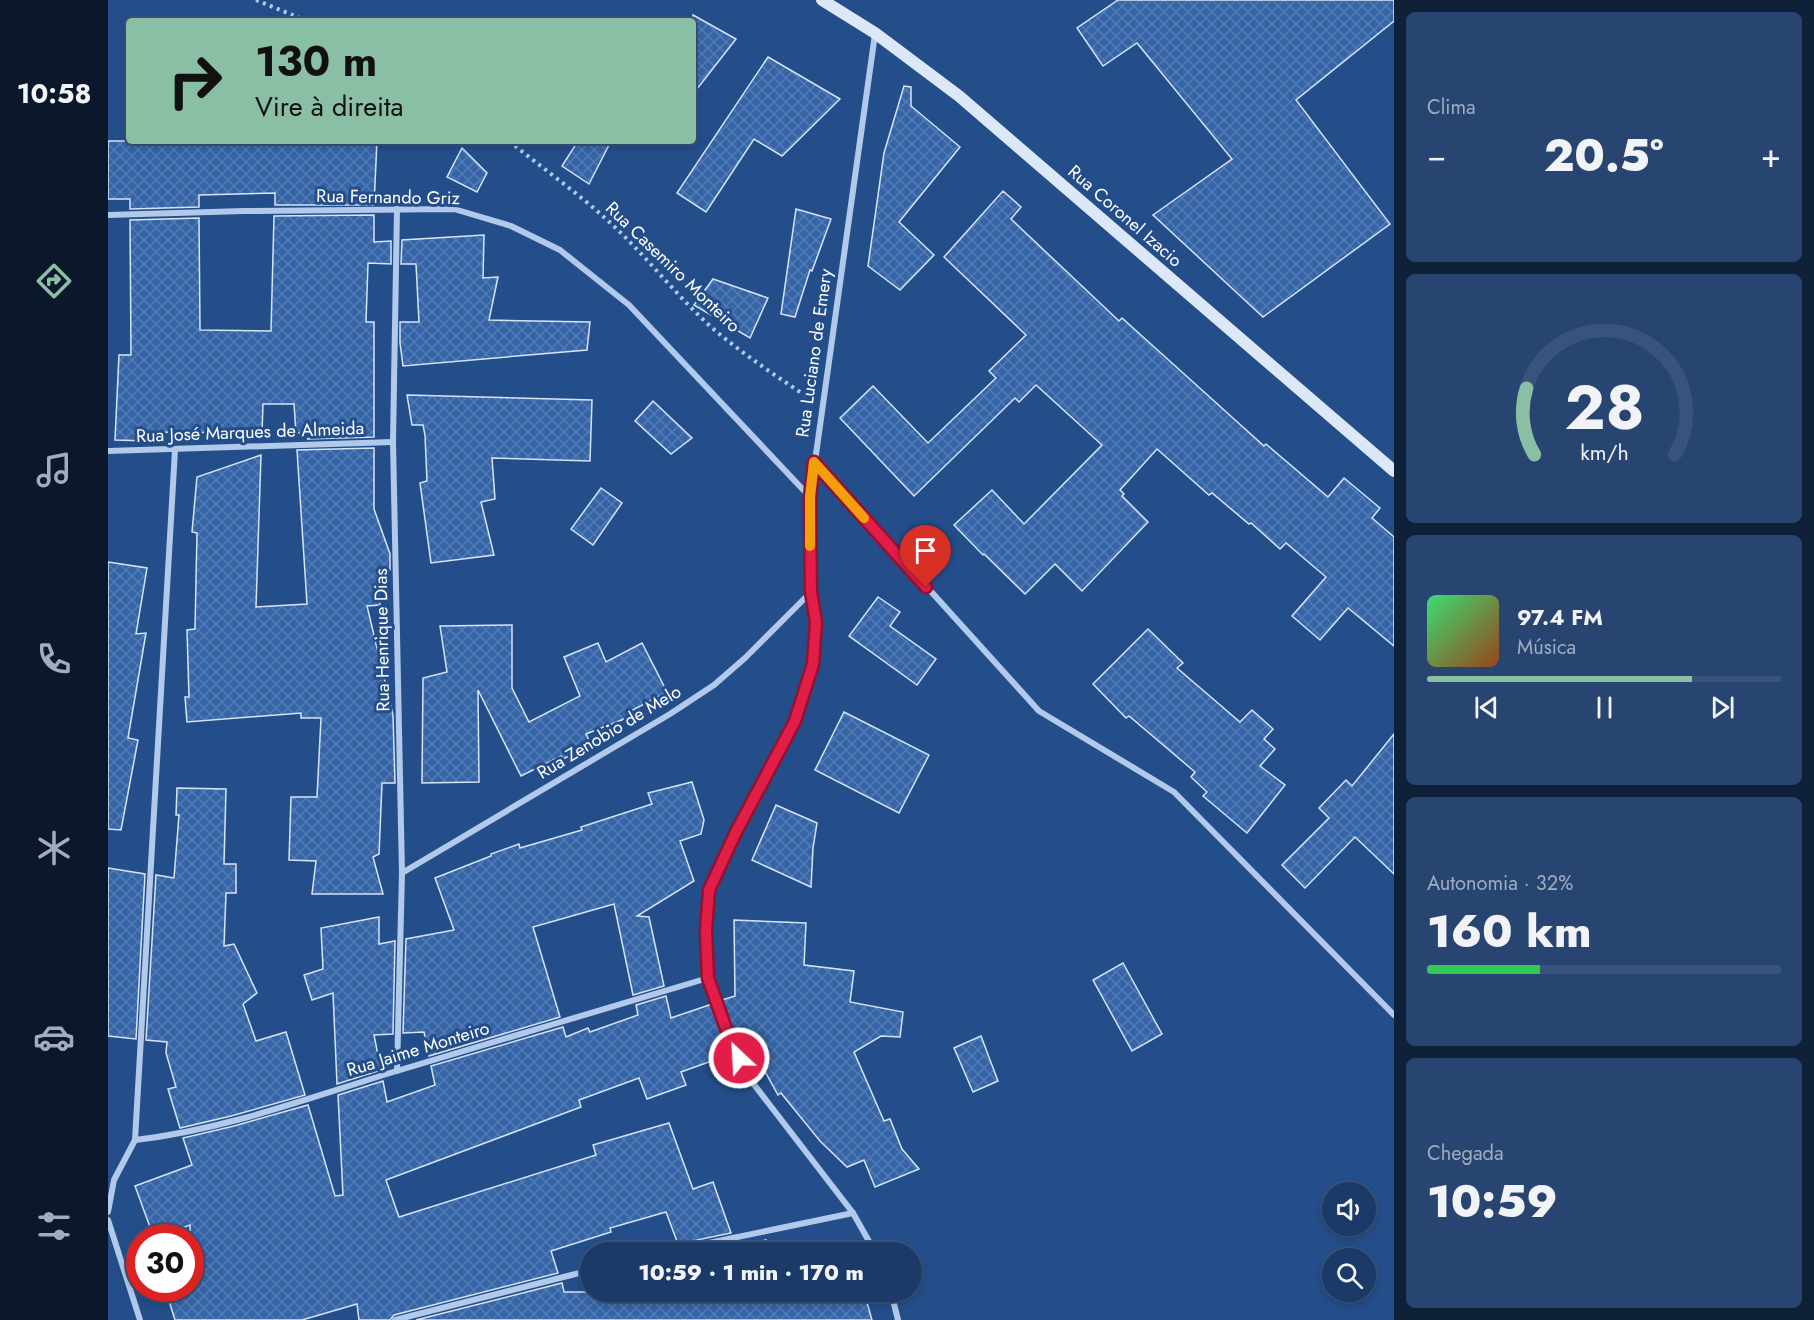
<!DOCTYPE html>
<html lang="pt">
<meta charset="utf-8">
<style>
:root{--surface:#1b3a68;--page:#284571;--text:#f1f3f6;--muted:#a0adc0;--line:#39547c;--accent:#8abfa5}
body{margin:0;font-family:Jost,sans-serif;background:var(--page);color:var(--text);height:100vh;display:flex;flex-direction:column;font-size:22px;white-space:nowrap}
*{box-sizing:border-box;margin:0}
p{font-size:20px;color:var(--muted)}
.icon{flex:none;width:33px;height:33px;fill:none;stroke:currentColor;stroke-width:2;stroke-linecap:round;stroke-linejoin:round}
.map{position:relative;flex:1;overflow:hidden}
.panel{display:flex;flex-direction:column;gap:12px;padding:12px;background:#0f2039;width:420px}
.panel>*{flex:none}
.guide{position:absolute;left:18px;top:18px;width:570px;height:126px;border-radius:6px;box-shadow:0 3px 9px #0003,0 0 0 2px var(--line);background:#8abfa5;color:#111;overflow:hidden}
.buttons{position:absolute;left:1214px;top:1182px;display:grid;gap:12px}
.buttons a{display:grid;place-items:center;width:54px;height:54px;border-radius:50%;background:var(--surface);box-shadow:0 3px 9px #0003,0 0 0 2px var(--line);font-size:30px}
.speed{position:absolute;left:18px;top:1224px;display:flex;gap:12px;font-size:30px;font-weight:700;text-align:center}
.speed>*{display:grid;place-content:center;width:78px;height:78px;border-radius:50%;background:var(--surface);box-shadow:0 3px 9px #0003,0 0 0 2px var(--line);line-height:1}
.speed .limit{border:9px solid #d22;background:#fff;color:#111}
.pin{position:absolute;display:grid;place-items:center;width:51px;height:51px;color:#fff;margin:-62px -26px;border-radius:50% 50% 50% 0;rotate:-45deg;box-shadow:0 0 6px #0007}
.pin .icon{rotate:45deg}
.me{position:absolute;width:66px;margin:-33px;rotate:335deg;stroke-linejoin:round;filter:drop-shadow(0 0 4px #0008)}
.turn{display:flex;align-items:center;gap:21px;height:126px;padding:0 30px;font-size:27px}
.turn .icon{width:78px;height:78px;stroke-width:2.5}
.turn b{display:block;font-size:42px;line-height:51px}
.big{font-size:45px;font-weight:800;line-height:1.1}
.panel .widget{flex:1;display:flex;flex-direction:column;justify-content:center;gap:9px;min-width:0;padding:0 21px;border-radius:9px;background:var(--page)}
.panel .dial{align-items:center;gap:0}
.dial svg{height:156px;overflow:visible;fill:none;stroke:var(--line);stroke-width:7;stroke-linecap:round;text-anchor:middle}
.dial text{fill:var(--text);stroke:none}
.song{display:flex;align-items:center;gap:18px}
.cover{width:72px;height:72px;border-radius:9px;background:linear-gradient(135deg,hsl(140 70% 55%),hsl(20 70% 35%))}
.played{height:6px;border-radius:3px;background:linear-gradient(90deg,var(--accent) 75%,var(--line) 75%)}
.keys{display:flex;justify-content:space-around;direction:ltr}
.heat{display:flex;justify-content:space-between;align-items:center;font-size:33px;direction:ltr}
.charge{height:9px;border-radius:4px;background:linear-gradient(90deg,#34c759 32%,var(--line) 0)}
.trip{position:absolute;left:472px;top:1242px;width:342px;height:60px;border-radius:30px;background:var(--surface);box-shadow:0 3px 9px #0003,0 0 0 2px var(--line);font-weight:800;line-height:60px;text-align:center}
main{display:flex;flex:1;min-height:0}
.tabs{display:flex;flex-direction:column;width:108px;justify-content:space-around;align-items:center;background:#0b172a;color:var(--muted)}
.tabs .icon{width:42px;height:42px}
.tabs .selected{color:var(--accent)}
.tabs b{font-size:27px;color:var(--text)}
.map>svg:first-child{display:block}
.building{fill:url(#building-cross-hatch);stroke:#d6e4f8;stroke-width:1.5}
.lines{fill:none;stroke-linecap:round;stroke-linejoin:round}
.path{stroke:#b1c9ea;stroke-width:4;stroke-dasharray:3 4.5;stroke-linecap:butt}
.street{stroke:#b1c9ea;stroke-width:6}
.secondary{stroke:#dce7f8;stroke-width:12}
.route-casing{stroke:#92132f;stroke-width:15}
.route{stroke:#e11d48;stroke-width:10}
.slow{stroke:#f59e0b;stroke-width:10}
.labels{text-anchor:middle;stroke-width:6;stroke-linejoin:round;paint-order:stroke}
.street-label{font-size:18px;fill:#fff;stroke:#244e8a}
</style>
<main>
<nav class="tabs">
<b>10:58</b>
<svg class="icon selected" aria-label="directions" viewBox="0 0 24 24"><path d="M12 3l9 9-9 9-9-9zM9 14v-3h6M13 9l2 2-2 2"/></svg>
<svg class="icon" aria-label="music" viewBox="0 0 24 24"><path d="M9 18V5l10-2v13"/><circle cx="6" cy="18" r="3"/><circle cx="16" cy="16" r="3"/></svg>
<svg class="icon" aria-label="phone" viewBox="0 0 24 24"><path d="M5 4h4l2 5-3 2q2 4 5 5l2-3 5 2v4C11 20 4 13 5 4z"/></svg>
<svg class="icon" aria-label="climate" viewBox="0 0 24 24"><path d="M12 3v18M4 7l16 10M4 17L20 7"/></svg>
<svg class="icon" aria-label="car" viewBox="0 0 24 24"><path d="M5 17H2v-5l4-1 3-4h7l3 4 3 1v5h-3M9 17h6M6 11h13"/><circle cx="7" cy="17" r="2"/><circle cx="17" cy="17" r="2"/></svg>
<svg class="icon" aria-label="filters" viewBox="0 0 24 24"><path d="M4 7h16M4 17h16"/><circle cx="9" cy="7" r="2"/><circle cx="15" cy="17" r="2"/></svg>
</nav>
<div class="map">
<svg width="1286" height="1320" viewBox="0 0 1286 1320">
<defs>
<pattern id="building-cross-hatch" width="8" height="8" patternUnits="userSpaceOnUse" patternTransform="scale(1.5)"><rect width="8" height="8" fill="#3564a7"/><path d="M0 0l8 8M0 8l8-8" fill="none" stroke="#537bb4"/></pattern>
</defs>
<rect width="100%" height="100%" fill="#244e8a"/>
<g class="building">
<polygon points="1010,0 1286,0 1286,21 1188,100 1282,224 1155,317 1045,215 1124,159 1029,43 995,66 969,28"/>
<polygon points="585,15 628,39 585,94"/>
<polygon points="660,57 732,99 674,156 646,139 598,212 569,193"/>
<polygon points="796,86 803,87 803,106 852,147 791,222 826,255 792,290 760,266 776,153"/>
<polygon points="0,141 269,141 266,205 167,205 167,193 91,195 91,207 22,209 22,199 0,199"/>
<polygon points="470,141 503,141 481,184 454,166"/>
<polygon points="354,148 379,173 369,192 339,177"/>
<polygon points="895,191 913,207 903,219 1011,321 1014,318 1156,446 1158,444 1220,497 1236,478 1272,508 1264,518 1286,537 1286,646 1240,608 1212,640 1184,616 1218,577 1178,543 1172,549 1143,523 1141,524 1104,493 1101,495 1049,449 1012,490 1016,494 1014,496 1040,522 974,591 947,564 917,594 876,554 875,555 846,525 884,490 916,524 994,445 928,385 911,402 907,398 806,496 732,418 765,386 820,443 888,378 881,371 918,335 836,257"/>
<polygon points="688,209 723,219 704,271 702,270 687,317 673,314"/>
<polygon points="266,215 266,242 283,241 283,264 260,263 258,322 266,322 266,437 199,439 218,433 188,433 186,404 155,404 154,433 40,432 40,441 7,440 11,355 23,355 22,220 91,218 92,330 163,331 166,216"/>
<polygon points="376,235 375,278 390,277 381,320 482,322 479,350 295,366 292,343 292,322 311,322 308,264 293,264 294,240"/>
<polygon points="605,279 660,298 642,338 586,305"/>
<polygon points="299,395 484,400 482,461 384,458 387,499 373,502 386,555 323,563 312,483 319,481 317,435 315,425 304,425"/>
<polygon points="545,401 584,438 563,454 527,421"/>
<polygon points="266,448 266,509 282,554 282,570 269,575 272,605 259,606 285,715 287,783 274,783 271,854 265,857 275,894 204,894 208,861 181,860 183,797 209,797 213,718 193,718 193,713 79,722 77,697 81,697 79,630 87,629 89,533 84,532 89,477 153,455 148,607 199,604 189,450"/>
<polygon points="493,488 514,503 485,545 463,529"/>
<polygon points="0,562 39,568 28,634 38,633 20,738 30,740 13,830 0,829"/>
<polygon points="770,597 792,612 782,626 828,659 809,685 741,636"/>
<polygon points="404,625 404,688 421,722 472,696 456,657 490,643 498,662 534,643 559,692 519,713 521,717 478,734 483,745 455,759 453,756 413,776 370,690 371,782 314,783 315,678 339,672 332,626"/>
<polygon points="1040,629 1075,663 1069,668 1132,722 1144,710 1165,729 1156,739 1167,749 1152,766 1177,785 1139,833 1095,796 1099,792 1083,777 1087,772 1021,716 1018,718 985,684"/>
<polygon points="736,712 821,755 791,813 707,770"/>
<polygon points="1286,734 1286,874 1247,837 1197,888 1174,865 1221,818 1211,808 1238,780 1244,786"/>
<polygon points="584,782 596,820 593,834 572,841 586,881 529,916 541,917 556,986 525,995 506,904 425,927 452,1017 321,1056 316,1032 295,1033 298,939 346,930 327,878 383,856 383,854 411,844 412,848 474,830 473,827 544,804 540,793"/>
<polygon points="69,788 118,789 116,864 128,864 128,893 118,893 116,946 126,944 149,993 135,1004 148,1041 178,1032 197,1095 123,1116 72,1128 60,1089 68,1087 58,1053 59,1042 38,1040 48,875 66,878 71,815 68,815"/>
<polygon points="668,805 709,823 705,848 703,887 644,860"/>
<polygon points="0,868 37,874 28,1039 0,1036"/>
<polygon points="271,917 271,944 287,941 285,1034 266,1035 273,1070 229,1084 225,993 204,1000 196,975 215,969 213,928"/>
<polygon points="626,920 698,923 696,965 746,971 742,1002 795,1012 792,1037 773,1036 746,1052 776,1121 782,1119 794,1149 811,1169 767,1187 756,1160 739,1167 712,1141 673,1093 670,1095 643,1046 633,1050 614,1000 627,996"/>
<polygon points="1015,963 1054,1034 1024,1051 985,980"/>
<polygon points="558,996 563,1018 604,1004 623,1054 573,1072 578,1085 539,1099 531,1078 471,1100 473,1107 278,1180 291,1217 488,1155 485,1145 561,1123 585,1189 605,1182 623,1233 570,1244 558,1212 502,1228 503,1232 443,1251 450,1273 286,1315 282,1320 251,1320 249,1304 194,1320 67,1320 57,1288 82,1288 82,1225 46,1238 27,1186 84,1165 75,1138 126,1126 200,1105 227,1196 235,1195 230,1095 275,1081 279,1102 327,1085 323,1066 455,1027 458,1037 480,1028 482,1032 530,1015 528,1005"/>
<polygon points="873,1036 890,1081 865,1092 846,1048"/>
<polygon points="658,1240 662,1252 580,1252 627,1243 629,1248"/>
<polygon points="454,1283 456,1292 756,1292 764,1320 308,1320"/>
</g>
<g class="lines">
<g class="path">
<polyline points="148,0 199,21"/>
<path d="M401,141C433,167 467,191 497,218C535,252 565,292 602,326C632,352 665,374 698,396"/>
</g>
<g class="street">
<polyline points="767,34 702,497 703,592 708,622 705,664 687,721 628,832 601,890 599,930 600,978 621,1037 641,1078 745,1213 767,1252"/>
<polyline points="289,209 285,442 294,873 289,1071"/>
<polyline points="0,215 136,211 346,209 403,226 452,250 521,305 702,497"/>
<polyline points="0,451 285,442"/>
<polyline points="706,462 931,711 1066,792 1286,1015"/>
<polyline points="294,873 562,714 606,685 637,658 703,592"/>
<path d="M27,1140C115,1130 198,1099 282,1073C388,1041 494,1010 600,978"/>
<polyline points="0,1212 6,1180 27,1140 67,450"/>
<polyline points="0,1220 32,1320"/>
<polyline points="557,1252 745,1213"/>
<polyline points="783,1292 790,1320"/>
<polyline points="287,1320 483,1270"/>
</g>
<polyline class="secondary" points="714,0 767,33 851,96 1286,471"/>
</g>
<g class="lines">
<g class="route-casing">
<polyline id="route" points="631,1058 621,1037 600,978 598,930 601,890 628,832 687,721 705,664 708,622 703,592 702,497 706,462 818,587"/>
</g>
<use href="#route" class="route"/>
<polyline class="slow" points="702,546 702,497 706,462 756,518"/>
</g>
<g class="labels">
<g class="street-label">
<text transform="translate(280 197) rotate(1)" y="6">Rua Fernando Griz</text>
<text transform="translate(1017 216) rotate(41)" y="6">Rua Coronel Izacio</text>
<text transform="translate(565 267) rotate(44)" y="6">Rua Casemiro Monteiro</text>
<text transform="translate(706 353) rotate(-82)" y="6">Rua Luciano de Emery</text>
<text transform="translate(142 432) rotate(-2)" y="6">Rua José Marques de Almeida</text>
<text transform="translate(274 640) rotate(-91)" y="6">Rua Henrique Dias</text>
<text transform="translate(501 732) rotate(-31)" y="6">Rua Zenobio de Melo</text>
<text transform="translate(310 1049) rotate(-17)" y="6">Rua Jaime Monteiro</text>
</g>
</g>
</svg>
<div class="buttons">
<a><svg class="icon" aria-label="sound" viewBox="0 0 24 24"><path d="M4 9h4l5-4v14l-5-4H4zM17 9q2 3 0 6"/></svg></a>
<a><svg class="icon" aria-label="search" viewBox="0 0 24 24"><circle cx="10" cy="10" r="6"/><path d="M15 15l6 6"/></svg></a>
</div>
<div class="speed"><div class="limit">30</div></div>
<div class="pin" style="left:818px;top:587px;background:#d93025"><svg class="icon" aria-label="arrive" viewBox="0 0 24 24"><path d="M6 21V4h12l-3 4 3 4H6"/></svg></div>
<svg class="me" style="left:631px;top:1058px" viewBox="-20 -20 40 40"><circle r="17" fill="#e11d48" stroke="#fff" stroke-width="3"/><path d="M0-11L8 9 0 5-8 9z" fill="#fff"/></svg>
<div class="trip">10:59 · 1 min · 170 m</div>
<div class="guide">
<div class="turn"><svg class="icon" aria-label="right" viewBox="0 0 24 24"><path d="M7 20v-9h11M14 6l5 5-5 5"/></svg><div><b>130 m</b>Vire à direita</div></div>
</div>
</div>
<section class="panel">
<div class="widget"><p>Clima</p>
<div class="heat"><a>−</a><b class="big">20.5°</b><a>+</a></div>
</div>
<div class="widget dial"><svg viewBox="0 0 100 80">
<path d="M14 69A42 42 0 1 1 86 69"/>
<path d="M14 69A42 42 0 0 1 10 35" stroke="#8abfa5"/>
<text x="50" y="56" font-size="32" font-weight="700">28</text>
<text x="50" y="72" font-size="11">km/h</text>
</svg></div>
<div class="widget">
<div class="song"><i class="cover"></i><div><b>97.4 FM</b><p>Música</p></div></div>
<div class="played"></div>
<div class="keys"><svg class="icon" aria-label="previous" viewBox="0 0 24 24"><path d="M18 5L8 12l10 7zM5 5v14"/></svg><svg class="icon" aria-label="pause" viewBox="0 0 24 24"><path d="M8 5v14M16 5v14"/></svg><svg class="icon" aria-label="next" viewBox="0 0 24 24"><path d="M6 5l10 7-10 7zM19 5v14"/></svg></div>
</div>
<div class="widget"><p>Autonomia · 32%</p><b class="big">160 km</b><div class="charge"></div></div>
<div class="widget"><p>Chegada</p><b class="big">10:59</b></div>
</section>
</main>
